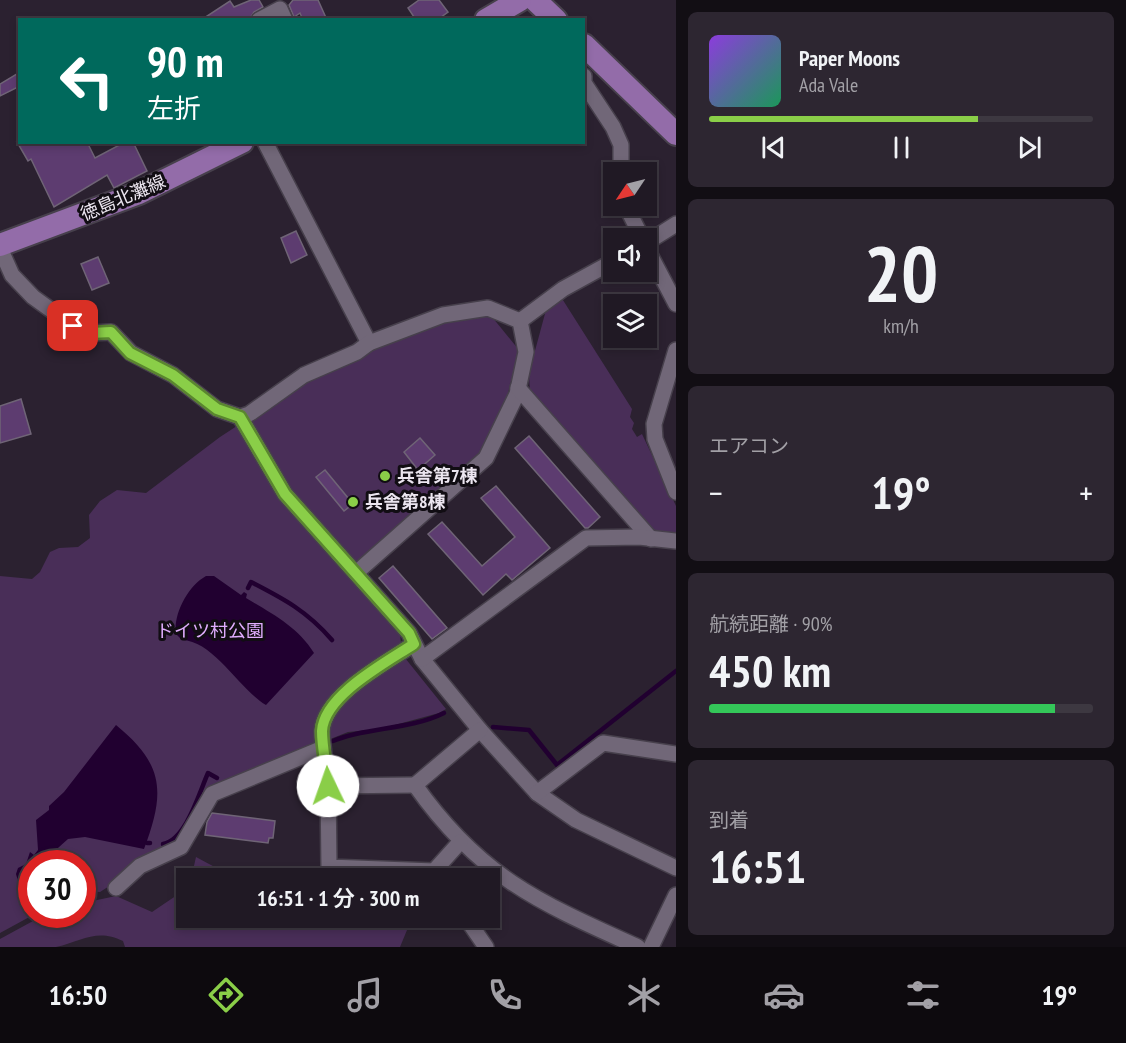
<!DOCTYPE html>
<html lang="ja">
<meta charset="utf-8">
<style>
:root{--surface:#201924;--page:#2d2631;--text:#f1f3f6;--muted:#a2a0a6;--line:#3d3841;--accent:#8ace48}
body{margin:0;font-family:"PT Sans Narrow","Noto Sans JP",sans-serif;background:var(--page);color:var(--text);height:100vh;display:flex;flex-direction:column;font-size:22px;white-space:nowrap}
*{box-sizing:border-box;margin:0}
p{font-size:20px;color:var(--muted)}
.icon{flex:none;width:33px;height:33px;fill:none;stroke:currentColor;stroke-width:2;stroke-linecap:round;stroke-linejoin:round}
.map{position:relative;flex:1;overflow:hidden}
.panel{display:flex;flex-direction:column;gap:12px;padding:12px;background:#120e14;width:450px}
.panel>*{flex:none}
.banner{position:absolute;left:18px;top:18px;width:567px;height:126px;border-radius:0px;box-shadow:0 3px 9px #0003,0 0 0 2px var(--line);background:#00695c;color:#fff;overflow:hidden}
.needle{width:39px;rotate:235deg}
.controls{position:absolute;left:603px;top:162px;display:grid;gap:12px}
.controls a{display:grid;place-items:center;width:54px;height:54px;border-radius:0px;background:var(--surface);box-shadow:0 3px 9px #0003,0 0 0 2px var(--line);font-size:30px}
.speed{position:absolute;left:18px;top:850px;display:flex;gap:12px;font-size:30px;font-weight:700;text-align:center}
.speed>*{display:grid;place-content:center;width:78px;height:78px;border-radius:50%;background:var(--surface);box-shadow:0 3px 9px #0003,0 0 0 2px var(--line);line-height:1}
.speed .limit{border:9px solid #d22;background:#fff;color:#111}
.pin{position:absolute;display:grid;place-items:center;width:51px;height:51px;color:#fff;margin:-26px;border-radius:12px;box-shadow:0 3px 9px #0006}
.me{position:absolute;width:66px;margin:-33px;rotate:357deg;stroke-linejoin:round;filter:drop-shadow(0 0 4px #0008)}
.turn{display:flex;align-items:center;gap:21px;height:126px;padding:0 30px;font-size:27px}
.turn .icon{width:78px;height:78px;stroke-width:2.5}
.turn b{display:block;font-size:42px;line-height:51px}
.big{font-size:45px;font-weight:600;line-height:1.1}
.panel .card{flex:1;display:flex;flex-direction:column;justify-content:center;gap:9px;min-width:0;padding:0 21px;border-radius:9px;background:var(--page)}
.panel .dial{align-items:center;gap:0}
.dial b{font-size:78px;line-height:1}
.song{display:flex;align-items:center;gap:18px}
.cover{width:72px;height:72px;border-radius:9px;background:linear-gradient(135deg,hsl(270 70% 55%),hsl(150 70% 35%))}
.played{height:6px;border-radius:3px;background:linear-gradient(90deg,var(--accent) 70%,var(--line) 70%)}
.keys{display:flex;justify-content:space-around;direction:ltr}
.heat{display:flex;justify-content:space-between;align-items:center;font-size:33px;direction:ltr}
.charge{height:9px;border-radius:4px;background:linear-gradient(90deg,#34c759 90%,var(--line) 0)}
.trip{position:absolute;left:176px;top:868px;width:324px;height:60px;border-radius:0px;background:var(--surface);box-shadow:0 3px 9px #0003,0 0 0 2px var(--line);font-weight:600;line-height:60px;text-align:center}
.tab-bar{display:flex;height:96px;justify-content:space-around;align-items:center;background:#0d0a0e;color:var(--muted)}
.tab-bar .icon{width:42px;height:42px}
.tab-bar .selected{color:var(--accent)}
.tab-bar b{font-size:27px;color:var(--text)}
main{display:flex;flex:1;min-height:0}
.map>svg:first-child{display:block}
.green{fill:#492e58}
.water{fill:#210030}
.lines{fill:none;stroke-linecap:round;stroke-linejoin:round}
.stream{stroke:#210030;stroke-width:4.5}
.building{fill:#5d3c70;stroke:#6f6476;stroke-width:1.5}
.street-casing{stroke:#47404c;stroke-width:18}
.primary-casing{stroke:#47404c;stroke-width:26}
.street{stroke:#716778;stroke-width:15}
.primary{stroke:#936ca9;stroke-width:22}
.route-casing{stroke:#5a862f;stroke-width:15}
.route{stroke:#8ace48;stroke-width:10}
.poi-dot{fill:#8ace48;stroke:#110d13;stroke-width:2}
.labels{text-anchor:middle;stroke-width:6;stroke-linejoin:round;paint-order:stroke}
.street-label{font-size:18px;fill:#ece6f0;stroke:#110d13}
.poi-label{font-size:18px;font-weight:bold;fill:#ece6f0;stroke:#110d13;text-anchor:start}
.park-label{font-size:18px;fill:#e0adfe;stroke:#110d13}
</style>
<main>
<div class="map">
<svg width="676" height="947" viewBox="0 0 676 947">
<rect width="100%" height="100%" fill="#2b2130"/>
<g class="green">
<polygon points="561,297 632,409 630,417 634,423 632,429 637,437 642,434 676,506 676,537 655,535 530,394 529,373 546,310"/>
<polygon points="488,312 519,350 507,397 481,451 345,573 400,634 401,643 397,648 446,709 439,713 380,729 348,732 212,786 207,789 179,841 100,892 83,891 82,864 32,864 33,915 0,933 0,576 32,579 40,572 50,552 59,548 78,547 90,538 89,515 100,501 117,490 146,493 220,437 307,380 374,346 430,323"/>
<polygon points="196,857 237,879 191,879"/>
<path d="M186,889V918H412L400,947H125L123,941C97,928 82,941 56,947C39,947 18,947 0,947V939L44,915H82L83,903L116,896L152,912Z"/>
</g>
<g class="water">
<path d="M206,576H214L241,595L244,592L247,594L246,598C272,614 297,626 314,653L266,705C239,689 214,641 182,640L176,634C173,614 188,586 206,576Z"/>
<path d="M116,725C165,765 165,793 144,849L85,837L68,839L40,864H32L31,883L27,896L22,895L16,874L18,868L26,864L30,852L34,855L38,850L36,820L49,810V806L64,792Z"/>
</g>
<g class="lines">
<g class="stream">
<path d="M248,588L251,582C284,599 307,611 332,640"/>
<polyline points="493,727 529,730 557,765 676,671"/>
<path d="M333,741C366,727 410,730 444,713"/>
<polyline points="147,843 150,843"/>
<path d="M163,844C186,840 199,793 208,773L217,778"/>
</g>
</g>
<g class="building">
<polygon points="251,0 259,0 263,7 254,12 249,20 201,20 230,1 234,7"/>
<polygon points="293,0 318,0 327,20 303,20 300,13 294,17 289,5"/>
<polygon points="419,0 439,0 448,12 437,20 416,20 408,8"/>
<polygon points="20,72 20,86 0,96 0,84"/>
<polygon points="17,142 87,142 95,158 125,142 133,142 147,171 114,188 107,175 54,207 31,159 28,161"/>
<polygon points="296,231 307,255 291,263 281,238"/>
<polygon points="98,257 109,283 92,290 81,264"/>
<polygon points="21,399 31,434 0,443 0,406"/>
<polygon points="529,436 600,517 588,528 585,528 515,448"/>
<polygon points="420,438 435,455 418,470 404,452"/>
<polygon points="325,470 353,504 344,511 316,477"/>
<polygon points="496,486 550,548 512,580 506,574 483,595 428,534 442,522 482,566 515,537 481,498"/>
<polygon points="393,566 447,628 432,639 379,578"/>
<polygon points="212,813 275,821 273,838 269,838 268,843 205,835 207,822"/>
</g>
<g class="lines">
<g class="street-casing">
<g id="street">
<polyline points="259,20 280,9 285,20"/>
<polyline points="584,76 584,83 613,127 621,145 621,172"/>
<polyline points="265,142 369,343"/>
<polyline points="626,206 642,238"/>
<polyline points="646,243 676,224"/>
<polyline points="646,247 676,304"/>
<polyline points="0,248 12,275 33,297 73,326 91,333 111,332 131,353 173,375 217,409 240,417 249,414 304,375 357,352 369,343 443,315 488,308 520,321 526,352 517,394 486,458 356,573"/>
<polyline points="520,321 563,289 614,261"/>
<polyline points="676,350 654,424 655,439 676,492"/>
<polyline points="518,388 651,539"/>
<polyline points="240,417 285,494 409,633 422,659 480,730 537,793 576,820 676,868"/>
<polyline points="422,659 586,538 639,537 676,541"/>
<path d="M480,730L415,785C480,877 538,902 638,947"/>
<polyline points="415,785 328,786 329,867 434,871 439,879"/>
<path d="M328,786C327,768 322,749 322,731C324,695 387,662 414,644"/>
<polyline points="537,793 603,743 676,754"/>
<polyline points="434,871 460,842"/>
<polyline points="116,888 140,866 181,847 212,794 323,748"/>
<polyline points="466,918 486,947"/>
<polyline points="651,947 676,895"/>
</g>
</g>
<g class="primary-casing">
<g id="primary">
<polyline points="535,0 556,20"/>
<polyline points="486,20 520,0"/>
<polyline points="584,45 676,134"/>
<polyline points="0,245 139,193 242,142"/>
</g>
</g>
<use href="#street" class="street"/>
<use href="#primary" class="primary"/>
</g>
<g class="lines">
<g class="route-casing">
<path id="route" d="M73,326L91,333L111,332L130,353L173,375L217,409L240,417L285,494L409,633L414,644C387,662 324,695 322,731C322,749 327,768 328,786"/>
</g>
<use href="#route" class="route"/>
</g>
<g class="poi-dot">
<circle cx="385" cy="476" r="6"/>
<circle cx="353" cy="502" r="6"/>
</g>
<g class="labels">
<g class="street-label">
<text transform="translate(123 198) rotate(-23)" y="6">徳島北灘線</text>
</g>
<g class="poi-label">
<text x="397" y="482">兵舎第7棟</text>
<text x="365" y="508">兵舎第8棟</text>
</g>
<g class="park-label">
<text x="210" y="637">ドイツ村公園</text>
</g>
</g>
</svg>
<div class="controls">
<a><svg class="needle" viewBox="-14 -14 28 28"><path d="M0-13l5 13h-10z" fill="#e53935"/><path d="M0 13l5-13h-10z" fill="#a2a0a6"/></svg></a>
<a><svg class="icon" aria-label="sound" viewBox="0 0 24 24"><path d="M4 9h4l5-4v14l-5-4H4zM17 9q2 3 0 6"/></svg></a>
<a><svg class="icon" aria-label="layers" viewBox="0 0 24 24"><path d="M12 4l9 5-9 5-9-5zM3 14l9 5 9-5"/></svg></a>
</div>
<div class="speed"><div class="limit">30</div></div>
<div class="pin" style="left:73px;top:326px;background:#d93025"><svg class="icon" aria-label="arrive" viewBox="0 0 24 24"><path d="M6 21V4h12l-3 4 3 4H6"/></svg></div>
<svg class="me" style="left:328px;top:786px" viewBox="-20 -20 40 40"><circle r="19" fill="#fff"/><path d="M0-13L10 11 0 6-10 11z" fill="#8ace48"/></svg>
<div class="trip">16:51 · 1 分 · 300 m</div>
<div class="banner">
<div class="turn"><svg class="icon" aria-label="left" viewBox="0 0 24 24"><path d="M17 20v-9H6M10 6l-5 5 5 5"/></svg><div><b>90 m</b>左折</div></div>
</div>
</div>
<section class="panel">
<div class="card">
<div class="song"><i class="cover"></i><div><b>Paper Moons</b><p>Ada Vale</p></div></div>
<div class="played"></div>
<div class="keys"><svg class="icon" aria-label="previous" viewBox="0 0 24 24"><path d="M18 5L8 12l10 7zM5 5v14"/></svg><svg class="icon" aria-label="pause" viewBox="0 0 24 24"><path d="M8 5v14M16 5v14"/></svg><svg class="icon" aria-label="next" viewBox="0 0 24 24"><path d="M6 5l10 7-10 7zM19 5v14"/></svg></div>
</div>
<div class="card dial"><b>20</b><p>km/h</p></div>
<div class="card"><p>エアコン</p>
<div class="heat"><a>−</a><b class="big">19°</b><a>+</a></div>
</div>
<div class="card"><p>航続距離 · 90%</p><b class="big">450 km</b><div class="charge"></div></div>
<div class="card"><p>到着</p><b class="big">16:51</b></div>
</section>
</main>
<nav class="tab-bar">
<b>16:50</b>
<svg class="icon selected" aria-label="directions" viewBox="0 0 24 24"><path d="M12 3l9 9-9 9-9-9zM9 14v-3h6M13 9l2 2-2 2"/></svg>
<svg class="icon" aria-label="music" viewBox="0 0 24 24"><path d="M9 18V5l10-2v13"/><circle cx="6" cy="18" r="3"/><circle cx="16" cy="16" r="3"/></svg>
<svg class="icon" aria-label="phone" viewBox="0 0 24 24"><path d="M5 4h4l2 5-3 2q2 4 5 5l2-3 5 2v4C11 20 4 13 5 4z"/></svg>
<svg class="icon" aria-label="climate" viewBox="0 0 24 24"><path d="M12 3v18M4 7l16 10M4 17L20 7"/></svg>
<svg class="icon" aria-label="car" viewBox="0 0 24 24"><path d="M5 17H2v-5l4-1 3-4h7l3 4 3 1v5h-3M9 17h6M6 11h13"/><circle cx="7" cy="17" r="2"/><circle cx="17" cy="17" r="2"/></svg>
<svg class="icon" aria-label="filters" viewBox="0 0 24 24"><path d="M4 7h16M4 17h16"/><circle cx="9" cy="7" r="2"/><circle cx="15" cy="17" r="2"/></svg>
<b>19°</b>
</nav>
